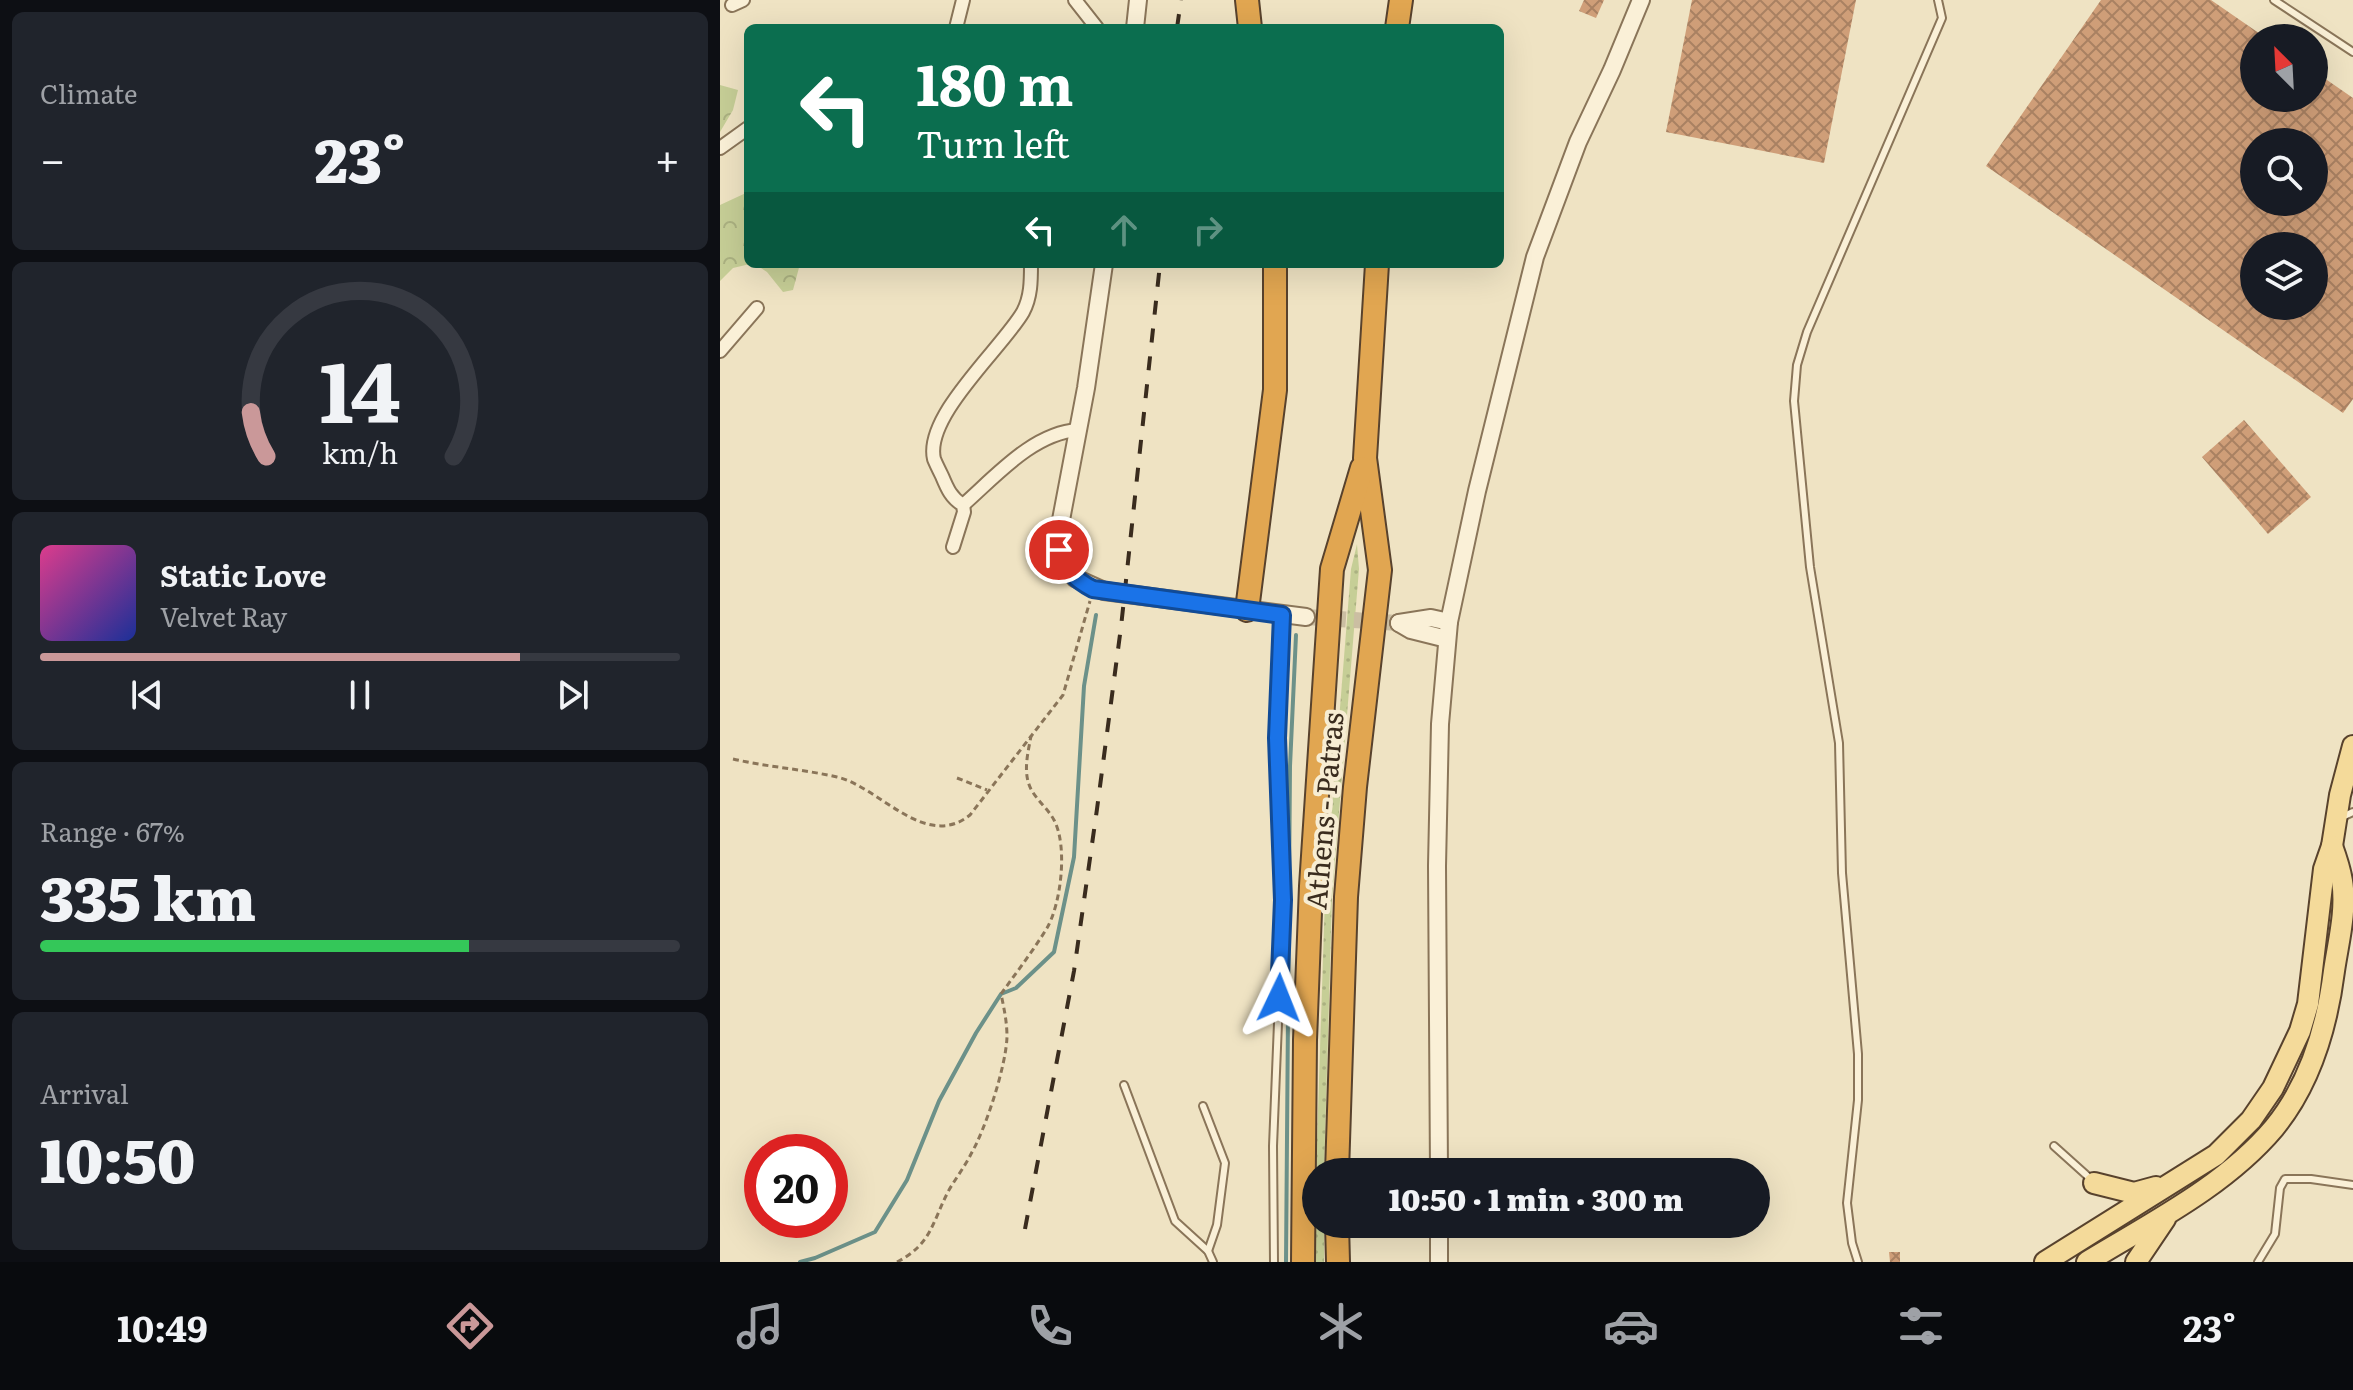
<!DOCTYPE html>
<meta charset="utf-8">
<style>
:root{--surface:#171b24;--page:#20242c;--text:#f1f3f6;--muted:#9ea1a6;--line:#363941;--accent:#ca9899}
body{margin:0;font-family:Literata,serif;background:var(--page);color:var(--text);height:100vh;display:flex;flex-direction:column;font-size:30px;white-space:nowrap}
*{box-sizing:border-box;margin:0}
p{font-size:26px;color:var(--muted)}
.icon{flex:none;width:44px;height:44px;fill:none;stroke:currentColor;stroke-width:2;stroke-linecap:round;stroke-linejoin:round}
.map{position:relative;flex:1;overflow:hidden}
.side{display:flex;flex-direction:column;gap:12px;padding:12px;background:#0d0f14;width:720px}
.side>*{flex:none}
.banner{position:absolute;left:24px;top:24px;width:760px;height:244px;border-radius:12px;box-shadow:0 8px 32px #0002;background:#0b6e4f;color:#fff;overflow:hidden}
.needle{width:52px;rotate:336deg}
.controls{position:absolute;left:1520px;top:24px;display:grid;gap:16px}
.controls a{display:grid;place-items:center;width:88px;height:88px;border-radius:50%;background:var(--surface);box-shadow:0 8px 32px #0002;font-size:40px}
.speed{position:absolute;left:24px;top:1134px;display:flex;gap:16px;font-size:40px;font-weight:700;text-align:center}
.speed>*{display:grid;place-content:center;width:104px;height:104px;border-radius:50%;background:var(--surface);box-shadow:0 8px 32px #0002;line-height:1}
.speed .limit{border:12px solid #d22;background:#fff;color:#111}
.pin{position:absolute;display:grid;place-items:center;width:68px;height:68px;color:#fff;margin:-34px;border:4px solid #fff;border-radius:50%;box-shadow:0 2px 8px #0007}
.me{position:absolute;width:88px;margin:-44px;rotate:2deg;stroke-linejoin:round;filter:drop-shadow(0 0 6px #0008)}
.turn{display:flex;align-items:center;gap:28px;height:168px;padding:0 40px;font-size:36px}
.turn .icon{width:104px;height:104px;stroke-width:2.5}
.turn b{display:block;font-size:56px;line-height:68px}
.lanes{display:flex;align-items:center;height:76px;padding:0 40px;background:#0003;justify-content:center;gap:40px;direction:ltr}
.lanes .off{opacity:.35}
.big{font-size:60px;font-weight:800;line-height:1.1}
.side .widget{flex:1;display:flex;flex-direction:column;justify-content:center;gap:12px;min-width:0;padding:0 28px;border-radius:12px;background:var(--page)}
.side .dial{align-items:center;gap:0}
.dial svg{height:208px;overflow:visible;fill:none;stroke:var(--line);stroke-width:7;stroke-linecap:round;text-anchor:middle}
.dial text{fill:var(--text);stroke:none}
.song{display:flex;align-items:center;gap:24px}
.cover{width:96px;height:96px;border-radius:12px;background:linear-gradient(135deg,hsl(330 70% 55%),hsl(230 70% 35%))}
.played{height:8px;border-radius:4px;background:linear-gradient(90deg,var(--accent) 75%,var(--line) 75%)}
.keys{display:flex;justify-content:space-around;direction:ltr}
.heat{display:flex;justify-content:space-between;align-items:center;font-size:44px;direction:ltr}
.charge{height:12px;border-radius:6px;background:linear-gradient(90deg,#34c759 67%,var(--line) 0)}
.trip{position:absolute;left:582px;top:1158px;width:468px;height:80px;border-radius:40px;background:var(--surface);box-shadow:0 8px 32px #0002;font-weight:800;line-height:80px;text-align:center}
.dock{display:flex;height:128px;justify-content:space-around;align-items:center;background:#090b0e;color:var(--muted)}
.dock .icon{width:56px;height:56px}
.dock .current{color:var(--accent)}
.dock b{font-size:36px;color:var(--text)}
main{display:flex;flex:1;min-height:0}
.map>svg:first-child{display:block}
.grass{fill:url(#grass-dots)}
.forest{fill:url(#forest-crowns)}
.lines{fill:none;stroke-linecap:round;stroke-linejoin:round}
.stream{stroke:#6c9189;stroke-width:4}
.building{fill:url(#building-cross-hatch);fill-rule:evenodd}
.tertiary-tunnel{stroke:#cbbea2;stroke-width:16;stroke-dasharray:16 8;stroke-linecap:butt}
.service-casing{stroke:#8a7559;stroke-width:10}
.minor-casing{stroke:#8a7559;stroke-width:16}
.tertiary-casing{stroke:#8a7559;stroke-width:20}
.primary-casing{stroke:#58422d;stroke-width:24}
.motorway-casing{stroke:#58422d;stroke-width:26}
.path{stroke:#8a7559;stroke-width:3;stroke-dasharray:6 4;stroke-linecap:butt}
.service{stroke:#faf0d7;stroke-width:6}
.minor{stroke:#faf0d7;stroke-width:12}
.tertiary{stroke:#faf0d7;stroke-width:16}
.primary{stroke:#f4da9a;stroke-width:20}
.motorway{stroke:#e1a651;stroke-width:22}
.rail{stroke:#3a2c1e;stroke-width:4;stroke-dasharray:14 14;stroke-linecap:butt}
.route-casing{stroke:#114b97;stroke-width:20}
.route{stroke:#1a73e8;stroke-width:14}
.labels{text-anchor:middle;stroke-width:8;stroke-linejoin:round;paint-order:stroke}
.street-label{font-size:28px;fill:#3a2c1e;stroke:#f7edd3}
</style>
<main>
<section class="side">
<div class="widget"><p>Climate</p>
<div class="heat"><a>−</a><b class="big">23°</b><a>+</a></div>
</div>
<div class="widget dial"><svg viewBox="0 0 100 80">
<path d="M14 69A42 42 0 1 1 86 69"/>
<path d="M14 69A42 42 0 0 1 8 52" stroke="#ca9899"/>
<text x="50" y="56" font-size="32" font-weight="700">14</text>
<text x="50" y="72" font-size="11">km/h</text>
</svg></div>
<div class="widget">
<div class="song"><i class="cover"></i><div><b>Static Love</b><p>Velvet Ray</p></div></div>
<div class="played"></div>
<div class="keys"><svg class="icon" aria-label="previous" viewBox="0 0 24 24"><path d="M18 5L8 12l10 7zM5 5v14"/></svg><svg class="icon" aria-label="pause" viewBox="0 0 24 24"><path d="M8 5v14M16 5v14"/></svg><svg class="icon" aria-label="next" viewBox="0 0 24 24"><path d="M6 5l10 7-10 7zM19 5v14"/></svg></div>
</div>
<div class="widget"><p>Range · 67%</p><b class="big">335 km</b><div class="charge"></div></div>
<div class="widget"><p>Arrival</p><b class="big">10:50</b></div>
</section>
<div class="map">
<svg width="1633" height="1262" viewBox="0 0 1633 1262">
<defs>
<pattern id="grass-dots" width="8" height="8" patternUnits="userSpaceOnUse" patternTransform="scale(2)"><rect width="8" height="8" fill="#c6ce96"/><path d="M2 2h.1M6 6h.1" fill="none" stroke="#abb181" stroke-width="1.8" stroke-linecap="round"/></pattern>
<pattern id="forest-crowns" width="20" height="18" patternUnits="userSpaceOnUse" patternTransform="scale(2)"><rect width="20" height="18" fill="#c6ce96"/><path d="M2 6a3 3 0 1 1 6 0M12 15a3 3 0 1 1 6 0" fill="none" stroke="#abb181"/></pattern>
<pattern id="building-cross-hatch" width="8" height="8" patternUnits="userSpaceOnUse" patternTransform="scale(2)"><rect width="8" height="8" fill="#cf9e78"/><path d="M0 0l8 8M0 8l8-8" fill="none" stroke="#a98162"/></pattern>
</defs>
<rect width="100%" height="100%" fill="#efe3c3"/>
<g class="grass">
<polygon points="637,544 639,569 612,898 604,1172 596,1172 605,897 631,569"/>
<rect x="596" y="1224" width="8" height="38"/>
</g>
<g class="forest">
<polygon points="0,85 18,90 13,110 0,132"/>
<polygon points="28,192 28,264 30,264 13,268 0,281 0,205"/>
<polygon points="35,264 80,264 73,290 63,292 47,272"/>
</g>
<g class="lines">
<g class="stream">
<polyline points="80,1262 95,1258 155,1232 187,1180 219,1101 256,1033 281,994 296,988 334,952 354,857 364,686 376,615"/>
<polyline points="566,1262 570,766 576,635"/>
</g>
</g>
<g class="building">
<polygon points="864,0 884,0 876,18 859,11"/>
<polygon points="972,0 1136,0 1104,163 946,132"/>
<path d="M1381,0H1491L1546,38H1534V98H1594V71L1633,98V399L1623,413L1266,166ZM1534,142H1594V202H1534ZM1534,246H1594V306H1534Z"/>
<polygon points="1524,420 1591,497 1548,534 1482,457"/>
<polygon points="1169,1252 1180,1252 1180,1262 1170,1262"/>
</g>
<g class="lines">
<polyline class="tertiary-tunnel" points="586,617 679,623"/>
<g class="service-casing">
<g id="service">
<polyline points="1554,0 1633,52"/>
<polyline points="1620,818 1633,812"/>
<polyline points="404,1085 455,1221 488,1251 493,1262"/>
<polyline points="483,1106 505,1163 497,1225 488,1251"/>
<polyline points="1334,1146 1373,1181"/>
<polyline points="554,1262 553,1146 563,900 557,738 562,615"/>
<polyline points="1138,1262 1132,1243 1127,1203 1138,1100 1138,1054 1122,873 1119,743 1090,567 1074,401 1077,365 1087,332 1222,18 1218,0"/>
<polyline points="1538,1262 1555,1234 1560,1188 1565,1179 1591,1179 1633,1185"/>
</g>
</g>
<g class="minor-casing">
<g id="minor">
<polyline points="355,0 377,28"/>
<polyline points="12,5 23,0"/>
<polyline points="236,28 243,0"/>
<polyline points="0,148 28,128"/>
<polyline points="0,351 37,308"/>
<path d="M243,505C276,476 313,433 358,430"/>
<path d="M233,547L244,512L243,505C231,498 227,488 222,476C219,470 216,464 214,459C204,416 283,347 303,312C311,297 311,281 311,264"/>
</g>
</g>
<g class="tertiary-casing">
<g id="tertiary">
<polyline points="415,28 418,0"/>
<polyline points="384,264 366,388 337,541 342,560 355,578 384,591 586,617"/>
<polyline points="679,623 711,618 729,622"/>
<polyline points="679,623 691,630 727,639"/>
<polyline points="719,1172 717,866 720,724 729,622 757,491 815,257 858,142 892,70 921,0"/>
<polyline points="719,1224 719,1262"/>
</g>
</g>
<g class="primary-casing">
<g id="primary">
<polyline points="1374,1183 1414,1193 1436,1187"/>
<polyline points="1325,1262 1496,1155 1531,1120 1553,1088 1580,1031 1588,1004 1604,869 1612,846 1620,795 1633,746"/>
<path d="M1367,1262C1431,1223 1505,1186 1554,1128C1590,1084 1607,1026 1614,971C1618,943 1627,910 1622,881C1620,869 1616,857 1612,846"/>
<polyline points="1416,1262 1445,1219"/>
</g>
</g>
<g class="motorway-casing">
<g id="motorway">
<polyline points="527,0 530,28"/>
<polyline points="677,28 681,0"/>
<polyline points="527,610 555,390 555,264"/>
<polyline points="617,1172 626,897 635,787 660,570 645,458 657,264"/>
<polyline points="617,1224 618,1262"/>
<polyline points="583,1262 585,1040 591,886 612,569 642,468"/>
</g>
</g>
<g class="path">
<path d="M13,759C47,767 82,769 117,777C160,787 205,851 250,815L343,695L370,601"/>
<polyline points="237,778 267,790"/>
<path d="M177,1262C212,1244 212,1222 229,1190C236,1178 245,1166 251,1154C266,1128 286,1066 287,1037C287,1022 284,1008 281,994C296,973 313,951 327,928C341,904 348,846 334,820C328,809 318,801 312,791C302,774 308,753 311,736"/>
</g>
<use href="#service" class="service"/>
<use href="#minor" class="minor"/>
<use href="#tertiary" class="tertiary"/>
<use href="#primary" class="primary"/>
<use href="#motorway" class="motorway"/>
<g class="rail">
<polyline points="457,28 461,0"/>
<polyline points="305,1229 354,971 377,809 401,627 440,264"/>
</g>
</g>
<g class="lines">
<g class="route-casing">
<path id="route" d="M339,550C345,569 355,580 373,589L562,615L557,738L563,900L559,998"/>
</g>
<use href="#route" class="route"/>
</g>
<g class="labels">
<g class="street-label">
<text transform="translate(605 811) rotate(-85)" y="10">Athens - Patras</text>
</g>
</g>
</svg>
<div class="controls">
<a><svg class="needle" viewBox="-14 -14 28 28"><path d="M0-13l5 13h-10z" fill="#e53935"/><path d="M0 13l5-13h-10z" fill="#9ea1a6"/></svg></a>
<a><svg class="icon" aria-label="search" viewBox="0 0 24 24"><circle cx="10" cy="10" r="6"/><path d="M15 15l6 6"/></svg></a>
<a><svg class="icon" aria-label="layers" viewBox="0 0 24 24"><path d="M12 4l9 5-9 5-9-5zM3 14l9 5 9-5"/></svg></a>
</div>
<div class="speed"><div class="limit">20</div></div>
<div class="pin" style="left:339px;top:550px;background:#d93025"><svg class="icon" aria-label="arrive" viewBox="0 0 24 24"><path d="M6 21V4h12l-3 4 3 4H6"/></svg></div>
<svg class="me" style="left:559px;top:998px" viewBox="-20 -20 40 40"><path d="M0-17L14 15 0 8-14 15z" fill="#1a73e8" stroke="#fff" stroke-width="4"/></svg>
<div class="trip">10:50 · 1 min · 300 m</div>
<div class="banner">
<div class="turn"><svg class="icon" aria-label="left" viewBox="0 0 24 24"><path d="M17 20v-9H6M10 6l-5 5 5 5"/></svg><div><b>180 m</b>Turn left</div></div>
<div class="lanes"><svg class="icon" aria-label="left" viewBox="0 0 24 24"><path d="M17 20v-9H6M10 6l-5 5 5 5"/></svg><svg class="icon off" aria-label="ahead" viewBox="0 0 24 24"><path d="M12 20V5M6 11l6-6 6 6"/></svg><svg class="icon off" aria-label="right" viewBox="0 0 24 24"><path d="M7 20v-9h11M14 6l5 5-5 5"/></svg></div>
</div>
</div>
</main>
<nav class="dock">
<b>10:49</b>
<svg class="icon current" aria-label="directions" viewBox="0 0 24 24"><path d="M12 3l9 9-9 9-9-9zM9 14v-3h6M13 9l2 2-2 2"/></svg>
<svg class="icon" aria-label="music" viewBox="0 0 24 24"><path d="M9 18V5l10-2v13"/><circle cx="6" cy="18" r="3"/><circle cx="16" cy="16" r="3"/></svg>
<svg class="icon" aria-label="phone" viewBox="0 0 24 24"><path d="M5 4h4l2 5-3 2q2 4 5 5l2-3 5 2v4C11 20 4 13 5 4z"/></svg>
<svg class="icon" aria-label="climate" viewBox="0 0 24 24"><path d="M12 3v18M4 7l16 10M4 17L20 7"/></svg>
<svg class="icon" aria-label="car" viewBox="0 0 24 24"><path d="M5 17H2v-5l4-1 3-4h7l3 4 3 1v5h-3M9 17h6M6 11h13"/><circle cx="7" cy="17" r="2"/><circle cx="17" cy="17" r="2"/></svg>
<svg class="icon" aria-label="filters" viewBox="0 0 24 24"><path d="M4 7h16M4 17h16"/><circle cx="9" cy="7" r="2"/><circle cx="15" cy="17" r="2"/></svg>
<b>23°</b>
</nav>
